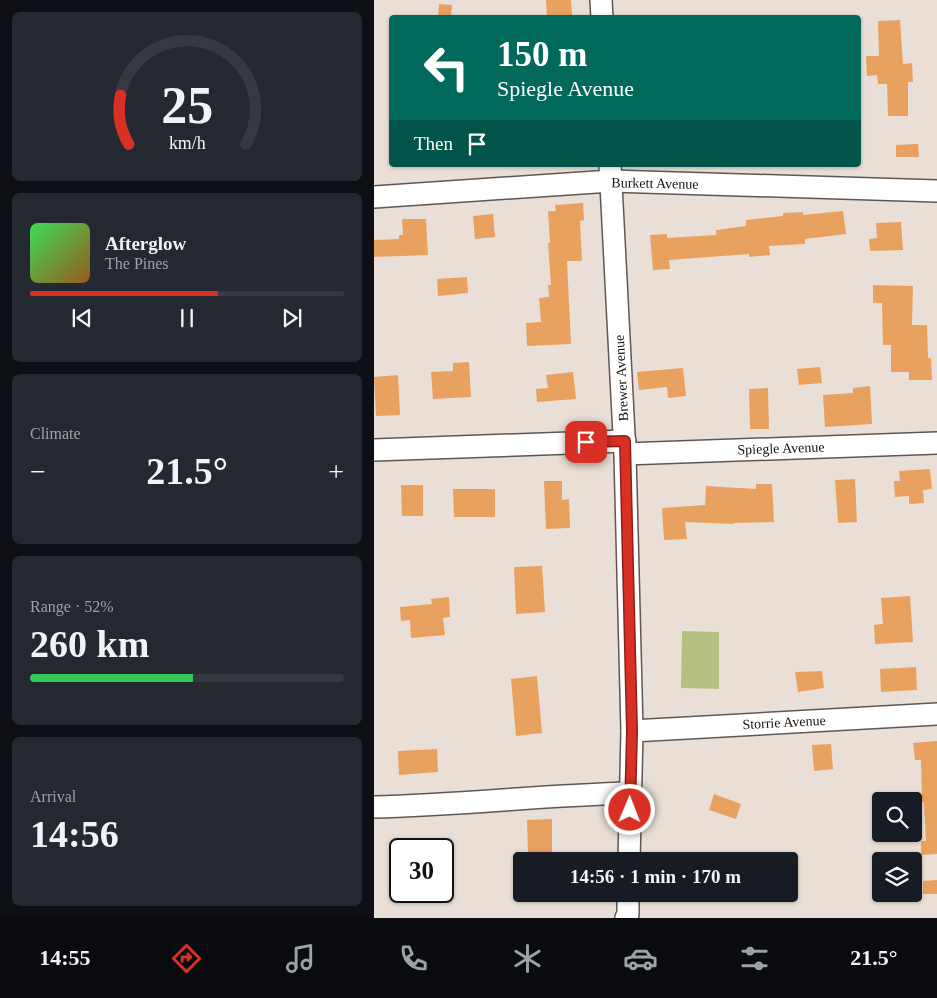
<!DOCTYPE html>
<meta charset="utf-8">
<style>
:root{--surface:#171b24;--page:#242831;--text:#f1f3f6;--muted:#9ea1a6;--line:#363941;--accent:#d93025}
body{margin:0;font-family:Georgia,serif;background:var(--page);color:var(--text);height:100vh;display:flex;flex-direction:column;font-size:19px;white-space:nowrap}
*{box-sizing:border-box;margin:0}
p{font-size:16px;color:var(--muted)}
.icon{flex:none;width:28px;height:28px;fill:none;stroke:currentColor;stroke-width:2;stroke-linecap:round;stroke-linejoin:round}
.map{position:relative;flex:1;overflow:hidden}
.side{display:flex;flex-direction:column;gap:12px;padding:12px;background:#0d0f14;width:374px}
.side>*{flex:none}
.top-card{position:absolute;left:15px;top:15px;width:472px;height:152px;border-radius:5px;box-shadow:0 1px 4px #0004;background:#00695c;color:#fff;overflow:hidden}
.controls{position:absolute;left:498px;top:792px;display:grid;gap:10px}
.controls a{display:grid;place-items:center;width:50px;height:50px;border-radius:5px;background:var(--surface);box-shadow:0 1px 4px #0004;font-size:25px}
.speed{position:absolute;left:15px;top:838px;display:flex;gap:10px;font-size:25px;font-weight:700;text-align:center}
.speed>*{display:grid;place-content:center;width:65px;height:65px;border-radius:50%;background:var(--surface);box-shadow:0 1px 4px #0004;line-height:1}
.speed .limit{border:2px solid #111;border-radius:8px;background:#fff;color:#111}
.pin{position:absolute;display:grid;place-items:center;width:42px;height:42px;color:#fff;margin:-21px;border-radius:10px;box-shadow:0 2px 8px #0006}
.me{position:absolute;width:55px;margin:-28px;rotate:1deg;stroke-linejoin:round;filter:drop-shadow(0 0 4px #0008)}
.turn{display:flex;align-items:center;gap:18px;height:105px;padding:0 25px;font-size:22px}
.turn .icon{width:65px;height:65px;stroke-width:2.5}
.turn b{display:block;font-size:35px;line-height:42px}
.then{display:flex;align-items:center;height:48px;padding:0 25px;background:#0003;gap:10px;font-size:19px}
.big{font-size:38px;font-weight:700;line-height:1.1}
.side .widget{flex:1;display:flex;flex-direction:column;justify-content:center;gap:8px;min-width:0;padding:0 18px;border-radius:8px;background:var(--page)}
.side .dial{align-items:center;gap:0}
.dial svg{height:130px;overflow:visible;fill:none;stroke:var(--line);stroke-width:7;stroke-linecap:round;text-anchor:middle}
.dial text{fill:var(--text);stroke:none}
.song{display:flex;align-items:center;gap:15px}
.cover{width:60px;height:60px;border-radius:8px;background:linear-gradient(135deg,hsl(130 70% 55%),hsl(30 70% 35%))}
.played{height:5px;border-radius:2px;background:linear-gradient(90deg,var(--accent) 60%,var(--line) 60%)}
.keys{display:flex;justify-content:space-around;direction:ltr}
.heat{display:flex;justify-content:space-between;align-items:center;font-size:28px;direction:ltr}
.charge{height:8px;border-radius:4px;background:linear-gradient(90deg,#34c759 52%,var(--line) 0)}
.trip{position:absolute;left:139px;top:852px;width:285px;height:50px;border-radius:5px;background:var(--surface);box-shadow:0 1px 4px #0004;font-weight:700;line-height:50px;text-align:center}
.tabs{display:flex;height:80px;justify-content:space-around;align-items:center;background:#090b0e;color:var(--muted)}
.tabs .icon{width:35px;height:35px}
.tabs .selected{color:var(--accent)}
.tabs b{font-size:22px;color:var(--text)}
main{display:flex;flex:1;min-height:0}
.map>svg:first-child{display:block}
.green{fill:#b3c081}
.building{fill:#e9a160}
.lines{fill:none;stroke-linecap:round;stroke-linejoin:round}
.minor-casing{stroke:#605750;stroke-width:24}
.minor{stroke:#fff;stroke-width:21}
.route-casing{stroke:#8d1f18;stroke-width:12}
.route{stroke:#d93025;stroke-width:9}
.labels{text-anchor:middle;stroke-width:5;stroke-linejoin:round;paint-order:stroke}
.street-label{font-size:14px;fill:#161310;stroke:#fff}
</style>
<main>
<section class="side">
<div class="widget dial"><svg viewBox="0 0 100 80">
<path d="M14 69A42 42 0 1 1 86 69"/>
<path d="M14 69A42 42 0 0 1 9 39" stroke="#d93025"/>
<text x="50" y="56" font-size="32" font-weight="700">25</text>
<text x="50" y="72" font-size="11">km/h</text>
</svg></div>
<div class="widget">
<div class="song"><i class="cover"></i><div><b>Afterglow</b><p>The Pines</p></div></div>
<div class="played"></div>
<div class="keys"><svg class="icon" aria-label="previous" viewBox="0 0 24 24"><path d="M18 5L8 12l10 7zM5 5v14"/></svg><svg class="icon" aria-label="pause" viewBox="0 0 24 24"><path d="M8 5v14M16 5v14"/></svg><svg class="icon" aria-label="next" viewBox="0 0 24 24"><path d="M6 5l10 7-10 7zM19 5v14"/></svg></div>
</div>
<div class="widget"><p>Climate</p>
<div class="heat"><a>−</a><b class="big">21.5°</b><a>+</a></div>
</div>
<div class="widget"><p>Range · 52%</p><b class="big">260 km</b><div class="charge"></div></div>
<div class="widget"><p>Arrival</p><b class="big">14:56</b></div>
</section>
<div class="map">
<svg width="564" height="918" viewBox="0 0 564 918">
<rect width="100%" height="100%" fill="#eadfd6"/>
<polygon class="green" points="308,631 345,632 345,689 307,688"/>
<g class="building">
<polygon points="172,0 197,0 198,16 173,17"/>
<polygon points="65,4 78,5 77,18 64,18"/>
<polygon points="526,20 529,64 538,63 539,82 534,82 534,116 514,116 513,84 504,84 503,75 493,76 492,56 505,56 504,21"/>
<polygon points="544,144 545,157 522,157 522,145"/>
<polygon points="209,203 210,220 206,221 208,261 193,261 197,344 153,346 152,323 167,322 165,298 175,297 174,285 177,285 174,243 176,243 174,211 182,211 181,205"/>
<polygon points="469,211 472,234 431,239 431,244 395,246 396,255 375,257 375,254 295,260 296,269 279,270 276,235 293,234 293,238 342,235 342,230 372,226 372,220 409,216 409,213 429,212 429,215"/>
<polygon points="119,214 121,237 101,239 99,216"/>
<polygon points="28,219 52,219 54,255 0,257 0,240 25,239 25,235 29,235"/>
<polygon points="527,222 529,250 496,251 495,239 503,238 502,223"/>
<polygon points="93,277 94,293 64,296 63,279"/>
<polygon points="499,285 539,286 538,325 553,325 554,358 557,358 558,380 535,380 535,372 517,372 517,345 509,345 508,303 499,303"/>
<polygon points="95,362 97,397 59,399 57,372 79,371 79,363"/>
<polygon points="446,367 448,383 425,385 423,369"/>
<polygon points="309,368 312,396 294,398 293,387 265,390 263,372"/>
<polygon points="199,372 202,399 163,402 162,389 174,388 172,375"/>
<polygon points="24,375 26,415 2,416 0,377"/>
<polygon points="496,386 498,424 451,427 449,395 479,393 479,388"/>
<polygon points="394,388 395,429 376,429 375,389"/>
<polygon points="556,469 558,489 549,490 550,503 535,504 535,496 521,497 520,481 526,481 525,471"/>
<polygon points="481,479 483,522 464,523 461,480"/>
<polygon points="170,481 188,481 188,500 195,499 196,528 172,529"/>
<polygon points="382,484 398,484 400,522 360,523 360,524 311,522 313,539 290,540 288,508 331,505 332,486 382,489"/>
<polygon points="27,485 49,485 49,516 28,516"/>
<polygon points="79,489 121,489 121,517 80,517"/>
<polygon points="168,566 171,612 142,614 140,567"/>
<polygon points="536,596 539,642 501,644 500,625 509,624 507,598"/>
<polygon points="75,597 76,617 69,618 71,635 37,638 36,620 27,621 26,607 58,604 57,599"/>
<polygon points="542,667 543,690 507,692 506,669"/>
<polygon points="448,671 450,688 424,692 421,672"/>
<polygon points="163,676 168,733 142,736 137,679"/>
<polygon points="564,741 564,854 547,855 547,841 552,841 550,802 548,802 547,760 541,760 539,743"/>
<polygon points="457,744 459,769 440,771 438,745"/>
<polygon points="63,749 64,772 25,775 24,751"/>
<polygon points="340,794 367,804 362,819 335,810"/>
<polygon points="178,819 178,853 154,854 153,820"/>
<polygon points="564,880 564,894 549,894 549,881"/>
</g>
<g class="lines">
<g class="minor-casing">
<g id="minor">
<polyline points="227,0 228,18"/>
<polyline points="236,165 251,454 258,731 255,861"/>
<polyline points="0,197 237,181 564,191"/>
<polyline points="0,450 251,441"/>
<polyline points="251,454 564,443"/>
<polyline points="258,731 564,714"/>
<path d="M0,807C86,805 171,795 256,793"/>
<polyline points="252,918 254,914 254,894"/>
</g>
</g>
<use href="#minor" class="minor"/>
</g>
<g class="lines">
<g class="route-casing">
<polyline id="route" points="212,442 251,441 258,731 256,810"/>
</g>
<use href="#route" class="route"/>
</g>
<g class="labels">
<g class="street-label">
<text transform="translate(281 183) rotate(1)" y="5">Burkett Avenue</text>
<text transform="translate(247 378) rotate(-93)" y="5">Brewer Avenue</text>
<text transform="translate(407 448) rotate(-2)" y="5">Spiegle Avenue</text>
<text transform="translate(410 722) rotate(-3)" y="5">Storrie Avenue</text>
</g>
</g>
</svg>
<div class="controls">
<a><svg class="icon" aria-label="search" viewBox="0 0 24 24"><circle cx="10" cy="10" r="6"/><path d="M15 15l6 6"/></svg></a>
<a><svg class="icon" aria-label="layers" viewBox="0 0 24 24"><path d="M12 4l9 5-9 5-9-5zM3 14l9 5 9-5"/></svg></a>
</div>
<div class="speed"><div class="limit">30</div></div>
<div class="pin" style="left:212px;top:442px;background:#d93025"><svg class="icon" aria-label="arrive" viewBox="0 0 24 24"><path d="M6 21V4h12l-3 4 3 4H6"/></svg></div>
<svg class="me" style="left:256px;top:810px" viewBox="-20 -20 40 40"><circle r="17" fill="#d93025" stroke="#fff" stroke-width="3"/><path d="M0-11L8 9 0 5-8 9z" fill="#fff"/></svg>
<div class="trip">14:56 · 1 min · 170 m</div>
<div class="top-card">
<div class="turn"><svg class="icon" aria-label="left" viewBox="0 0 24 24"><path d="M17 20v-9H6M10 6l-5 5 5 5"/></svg><div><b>150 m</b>Spiegle Avenue</div></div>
<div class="then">Then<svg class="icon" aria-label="arrive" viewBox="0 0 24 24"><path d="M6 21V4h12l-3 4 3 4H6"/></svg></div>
</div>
</div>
</main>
<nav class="tabs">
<b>14:55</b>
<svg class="icon selected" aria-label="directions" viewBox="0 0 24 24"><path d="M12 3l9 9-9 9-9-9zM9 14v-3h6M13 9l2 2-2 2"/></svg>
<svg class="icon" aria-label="music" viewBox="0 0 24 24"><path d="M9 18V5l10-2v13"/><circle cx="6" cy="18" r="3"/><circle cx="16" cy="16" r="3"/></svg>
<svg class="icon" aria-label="phone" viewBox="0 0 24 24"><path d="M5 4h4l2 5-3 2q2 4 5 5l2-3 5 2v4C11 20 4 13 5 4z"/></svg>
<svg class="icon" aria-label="climate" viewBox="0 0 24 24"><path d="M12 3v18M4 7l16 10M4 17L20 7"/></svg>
<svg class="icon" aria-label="car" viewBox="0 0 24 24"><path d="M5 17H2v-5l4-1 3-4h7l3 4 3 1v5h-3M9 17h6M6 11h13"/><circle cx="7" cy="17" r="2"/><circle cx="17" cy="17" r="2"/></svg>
<svg class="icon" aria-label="filters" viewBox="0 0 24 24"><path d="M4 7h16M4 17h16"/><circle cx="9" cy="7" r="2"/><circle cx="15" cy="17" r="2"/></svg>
<b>21.5°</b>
</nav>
